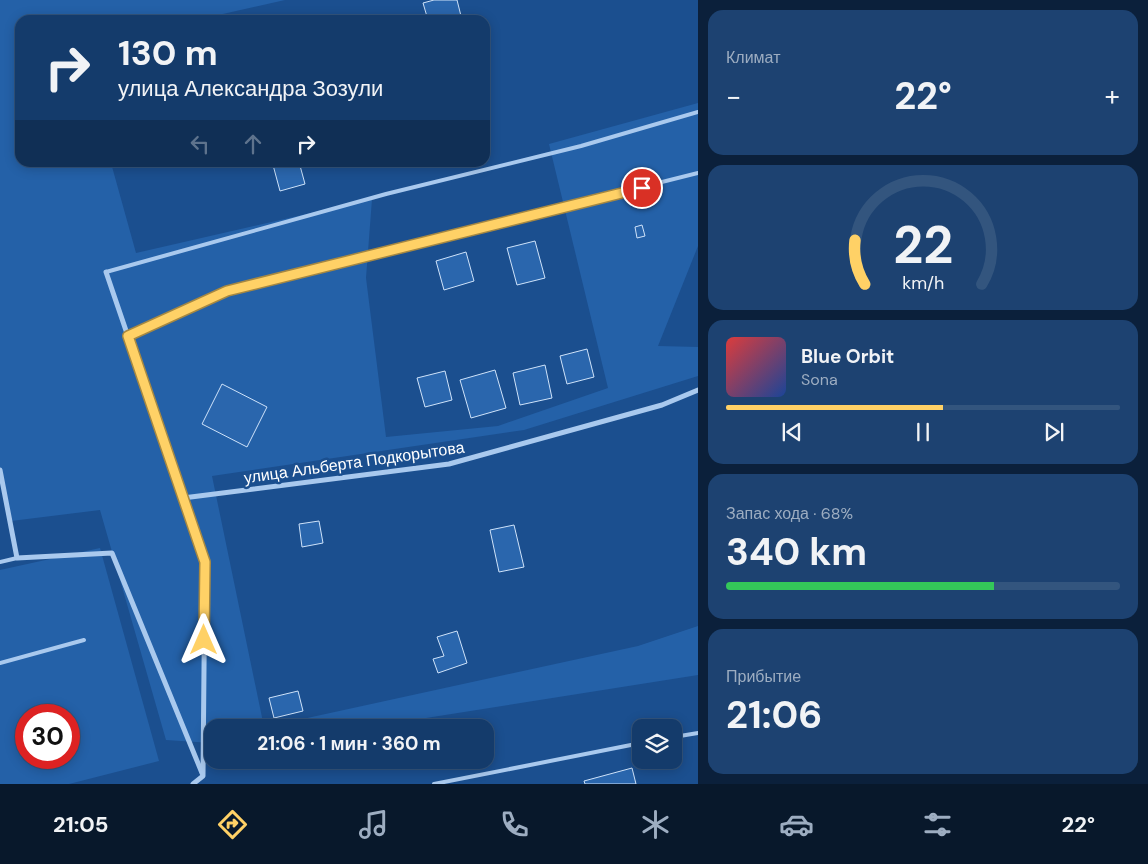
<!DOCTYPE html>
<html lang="ru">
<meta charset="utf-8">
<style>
:root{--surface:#143b6b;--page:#1d4271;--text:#f1f3f6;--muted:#9dadc1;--line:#33557e;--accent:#ffd166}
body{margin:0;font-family:"DM Sans",sans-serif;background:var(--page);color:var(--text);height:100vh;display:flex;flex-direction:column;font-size:19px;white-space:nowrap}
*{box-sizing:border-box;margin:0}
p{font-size:16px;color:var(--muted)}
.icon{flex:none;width:28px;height:28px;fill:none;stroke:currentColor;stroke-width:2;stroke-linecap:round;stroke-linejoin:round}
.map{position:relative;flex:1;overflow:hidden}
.details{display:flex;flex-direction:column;gap:10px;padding:10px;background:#0b203b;width:450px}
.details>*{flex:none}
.guide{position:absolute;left:15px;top:15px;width:475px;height:152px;border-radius:15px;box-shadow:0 2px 12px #0003,0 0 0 1px var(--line);background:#143b6b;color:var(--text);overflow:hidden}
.fabs{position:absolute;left:632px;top:719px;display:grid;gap:10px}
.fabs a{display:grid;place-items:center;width:50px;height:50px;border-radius:10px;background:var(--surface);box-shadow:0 2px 12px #0003,0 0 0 1px var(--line);font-size:25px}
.speed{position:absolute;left:15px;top:704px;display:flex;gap:10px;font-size:25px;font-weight:700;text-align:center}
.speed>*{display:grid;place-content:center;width:65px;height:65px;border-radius:50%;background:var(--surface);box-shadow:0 2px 12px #0003,0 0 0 1px var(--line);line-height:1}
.speed .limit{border:8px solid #d22;background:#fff;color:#111}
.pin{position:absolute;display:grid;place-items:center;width:42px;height:42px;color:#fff;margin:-21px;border:2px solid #fff;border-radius:50%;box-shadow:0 1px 5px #0007}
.me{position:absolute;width:55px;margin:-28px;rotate:0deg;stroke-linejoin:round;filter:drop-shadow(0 0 4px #0008)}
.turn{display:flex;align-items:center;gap:18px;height:105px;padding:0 20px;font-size:22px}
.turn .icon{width:65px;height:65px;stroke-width:2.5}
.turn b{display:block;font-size:35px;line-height:42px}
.lanes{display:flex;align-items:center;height:48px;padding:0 20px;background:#0003;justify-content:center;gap:25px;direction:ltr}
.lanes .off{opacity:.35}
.big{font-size:38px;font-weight:700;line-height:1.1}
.details .card{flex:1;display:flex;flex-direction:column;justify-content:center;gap:8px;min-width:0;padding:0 18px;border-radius:15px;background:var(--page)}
.details .dial{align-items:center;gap:0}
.dial svg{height:130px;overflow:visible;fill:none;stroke:var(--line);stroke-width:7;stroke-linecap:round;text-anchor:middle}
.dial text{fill:var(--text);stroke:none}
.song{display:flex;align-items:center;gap:15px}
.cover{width:60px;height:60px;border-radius:8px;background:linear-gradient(135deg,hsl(0 70% 55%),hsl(220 70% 35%))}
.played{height:5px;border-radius:2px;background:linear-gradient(90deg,var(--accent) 55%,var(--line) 55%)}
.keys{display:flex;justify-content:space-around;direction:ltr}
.heat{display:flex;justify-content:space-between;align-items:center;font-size:28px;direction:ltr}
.charge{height:8px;border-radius:4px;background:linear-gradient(90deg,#34c759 68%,var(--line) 0)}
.trip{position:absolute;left:204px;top:719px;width:290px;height:50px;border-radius:15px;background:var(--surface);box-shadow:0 2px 12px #0003,0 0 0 1px var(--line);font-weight:700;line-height:50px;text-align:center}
.dock{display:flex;height:80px;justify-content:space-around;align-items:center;background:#08182b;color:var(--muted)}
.dock .icon{width:35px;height:35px}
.dock .current{color:var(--accent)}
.dock b{font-size:22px;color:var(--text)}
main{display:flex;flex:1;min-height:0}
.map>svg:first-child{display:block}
.green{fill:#2461a8;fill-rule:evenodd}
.building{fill:#2a66ad;stroke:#cfe3fa}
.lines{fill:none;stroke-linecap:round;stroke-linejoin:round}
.service{stroke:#a9c9ee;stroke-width:4}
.minor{stroke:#a9c9ee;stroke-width:5}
.route-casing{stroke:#a68842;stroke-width:12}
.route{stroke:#ffd166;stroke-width:9}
.labels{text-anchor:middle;stroke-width:5;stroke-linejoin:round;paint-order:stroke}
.street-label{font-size:16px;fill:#fff;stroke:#1b4f8f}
</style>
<main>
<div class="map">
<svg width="698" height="784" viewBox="0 0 698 784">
<rect width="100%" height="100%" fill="#1b4f8f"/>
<g class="green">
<polygon points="0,0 285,0 196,20 20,20 20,162 111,163 136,253 372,199 366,278 386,437 498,426 608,388 549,144 698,103 698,246 658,346 698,347 698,376 524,430 212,476 264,727 212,728 212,743 166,740 100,510 11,521 0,476"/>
<path d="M100,548L159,761L69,784H0V570ZM26,715H69V758H26Z"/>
<polygon points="698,626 698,675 388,724 382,727 266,727 638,646"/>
</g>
<g class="building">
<polygon points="434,0 457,0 462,20 428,20 423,3"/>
<polygon points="283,162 299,162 305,184 280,191 273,165"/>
<polygon points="642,225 645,236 637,238 635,227"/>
<polygon points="535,241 545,278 517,285 507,248"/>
<polygon points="466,252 474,281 444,290 436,261"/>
<polygon points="587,349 594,377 567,384 560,356"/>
<polygon points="545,365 552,398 520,405 513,373"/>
<polygon points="495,370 506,408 471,418 460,380"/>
<polygon points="445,371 452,400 425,407 417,378"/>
<polygon points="222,384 267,407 247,447 202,424"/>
<polygon points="319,521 323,543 302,547 299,524"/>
<polygon points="514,525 524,567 499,572 490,530"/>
<polygon points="457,631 467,663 438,673 433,659 444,656 437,637"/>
<polygon points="298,691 303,711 274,718 269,698"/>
<polygon points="632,768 636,784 585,784 584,781"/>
</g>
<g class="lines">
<g class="service">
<polyline points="106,272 386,194 581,146 698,112"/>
<polyline points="128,336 227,291 698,173"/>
<polyline points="0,562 17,558"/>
<polyline points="0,663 84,640"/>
<polyline points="674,737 698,733"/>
<polyline points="434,784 641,743"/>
</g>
<g class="minor">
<polyline points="106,272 205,562 203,776 193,784"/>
<polyline points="0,470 17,558 112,553 202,773"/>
<polyline points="183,498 449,464 662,405 698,390"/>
</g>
</g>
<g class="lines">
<g class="route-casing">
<polyline id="route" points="204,640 205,562 128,336 227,291 642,188"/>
</g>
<use href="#route" class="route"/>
</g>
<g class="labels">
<g class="street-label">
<text transform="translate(354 462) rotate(-8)" y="6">улица Альберта Подкорытова</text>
</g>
</g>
</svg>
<div class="fabs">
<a><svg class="icon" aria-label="layers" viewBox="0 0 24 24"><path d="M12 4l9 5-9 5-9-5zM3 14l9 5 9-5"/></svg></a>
</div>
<div class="speed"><div class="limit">30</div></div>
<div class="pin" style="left:642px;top:188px;background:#d93025"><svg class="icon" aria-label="arrive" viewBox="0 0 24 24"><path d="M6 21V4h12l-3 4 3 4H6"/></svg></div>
<svg class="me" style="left:204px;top:640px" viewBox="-20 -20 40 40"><path d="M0-17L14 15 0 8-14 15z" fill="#ffd166" stroke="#fff" stroke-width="4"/></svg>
<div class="trip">21:06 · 1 мин · 360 m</div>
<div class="guide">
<div class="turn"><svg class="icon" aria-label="right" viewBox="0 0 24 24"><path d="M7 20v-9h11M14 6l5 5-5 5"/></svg><div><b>130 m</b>улица Александра Зозули</div></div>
<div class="lanes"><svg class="icon off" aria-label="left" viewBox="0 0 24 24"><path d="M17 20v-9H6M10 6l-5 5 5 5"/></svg><svg class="icon off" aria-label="ahead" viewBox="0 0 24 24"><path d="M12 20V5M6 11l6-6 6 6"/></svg><svg class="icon" aria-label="right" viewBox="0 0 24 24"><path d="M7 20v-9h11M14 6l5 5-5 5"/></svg></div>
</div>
</div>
<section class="details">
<div class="card"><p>Климат</p>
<div class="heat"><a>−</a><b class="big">22°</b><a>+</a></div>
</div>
<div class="card dial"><svg viewBox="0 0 100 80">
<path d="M14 69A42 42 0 1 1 86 69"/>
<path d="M14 69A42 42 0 0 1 8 42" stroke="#ffd166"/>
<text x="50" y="56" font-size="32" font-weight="700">22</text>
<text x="50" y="72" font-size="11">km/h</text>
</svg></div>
<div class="card">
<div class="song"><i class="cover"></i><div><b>Blue Orbit</b><p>Sona</p></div></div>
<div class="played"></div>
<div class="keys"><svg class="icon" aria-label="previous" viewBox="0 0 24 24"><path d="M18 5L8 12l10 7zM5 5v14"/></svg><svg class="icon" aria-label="pause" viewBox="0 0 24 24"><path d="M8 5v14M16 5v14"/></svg><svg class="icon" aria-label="next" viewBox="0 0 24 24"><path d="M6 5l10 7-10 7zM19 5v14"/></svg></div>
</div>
<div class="card"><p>Запас хода · 68%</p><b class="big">340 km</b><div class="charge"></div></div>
<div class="card"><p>Прибытие</p><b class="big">21:06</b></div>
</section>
</main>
<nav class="dock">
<b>21:05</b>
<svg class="icon current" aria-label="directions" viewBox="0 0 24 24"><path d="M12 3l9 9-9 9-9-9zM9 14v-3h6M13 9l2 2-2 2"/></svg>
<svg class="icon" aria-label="music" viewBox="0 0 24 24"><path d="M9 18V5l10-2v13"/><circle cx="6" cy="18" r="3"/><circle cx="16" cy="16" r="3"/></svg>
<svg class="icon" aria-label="phone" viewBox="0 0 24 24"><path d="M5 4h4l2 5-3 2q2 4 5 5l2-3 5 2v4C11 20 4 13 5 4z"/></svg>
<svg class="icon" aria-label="climate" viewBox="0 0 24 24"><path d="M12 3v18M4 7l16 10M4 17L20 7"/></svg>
<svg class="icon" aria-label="car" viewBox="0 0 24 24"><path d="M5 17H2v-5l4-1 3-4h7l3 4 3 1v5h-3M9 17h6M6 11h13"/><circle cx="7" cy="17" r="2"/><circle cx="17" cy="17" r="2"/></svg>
<svg class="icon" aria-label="filters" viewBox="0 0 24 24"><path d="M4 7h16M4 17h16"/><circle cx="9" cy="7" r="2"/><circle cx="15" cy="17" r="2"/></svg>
<b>22°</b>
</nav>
